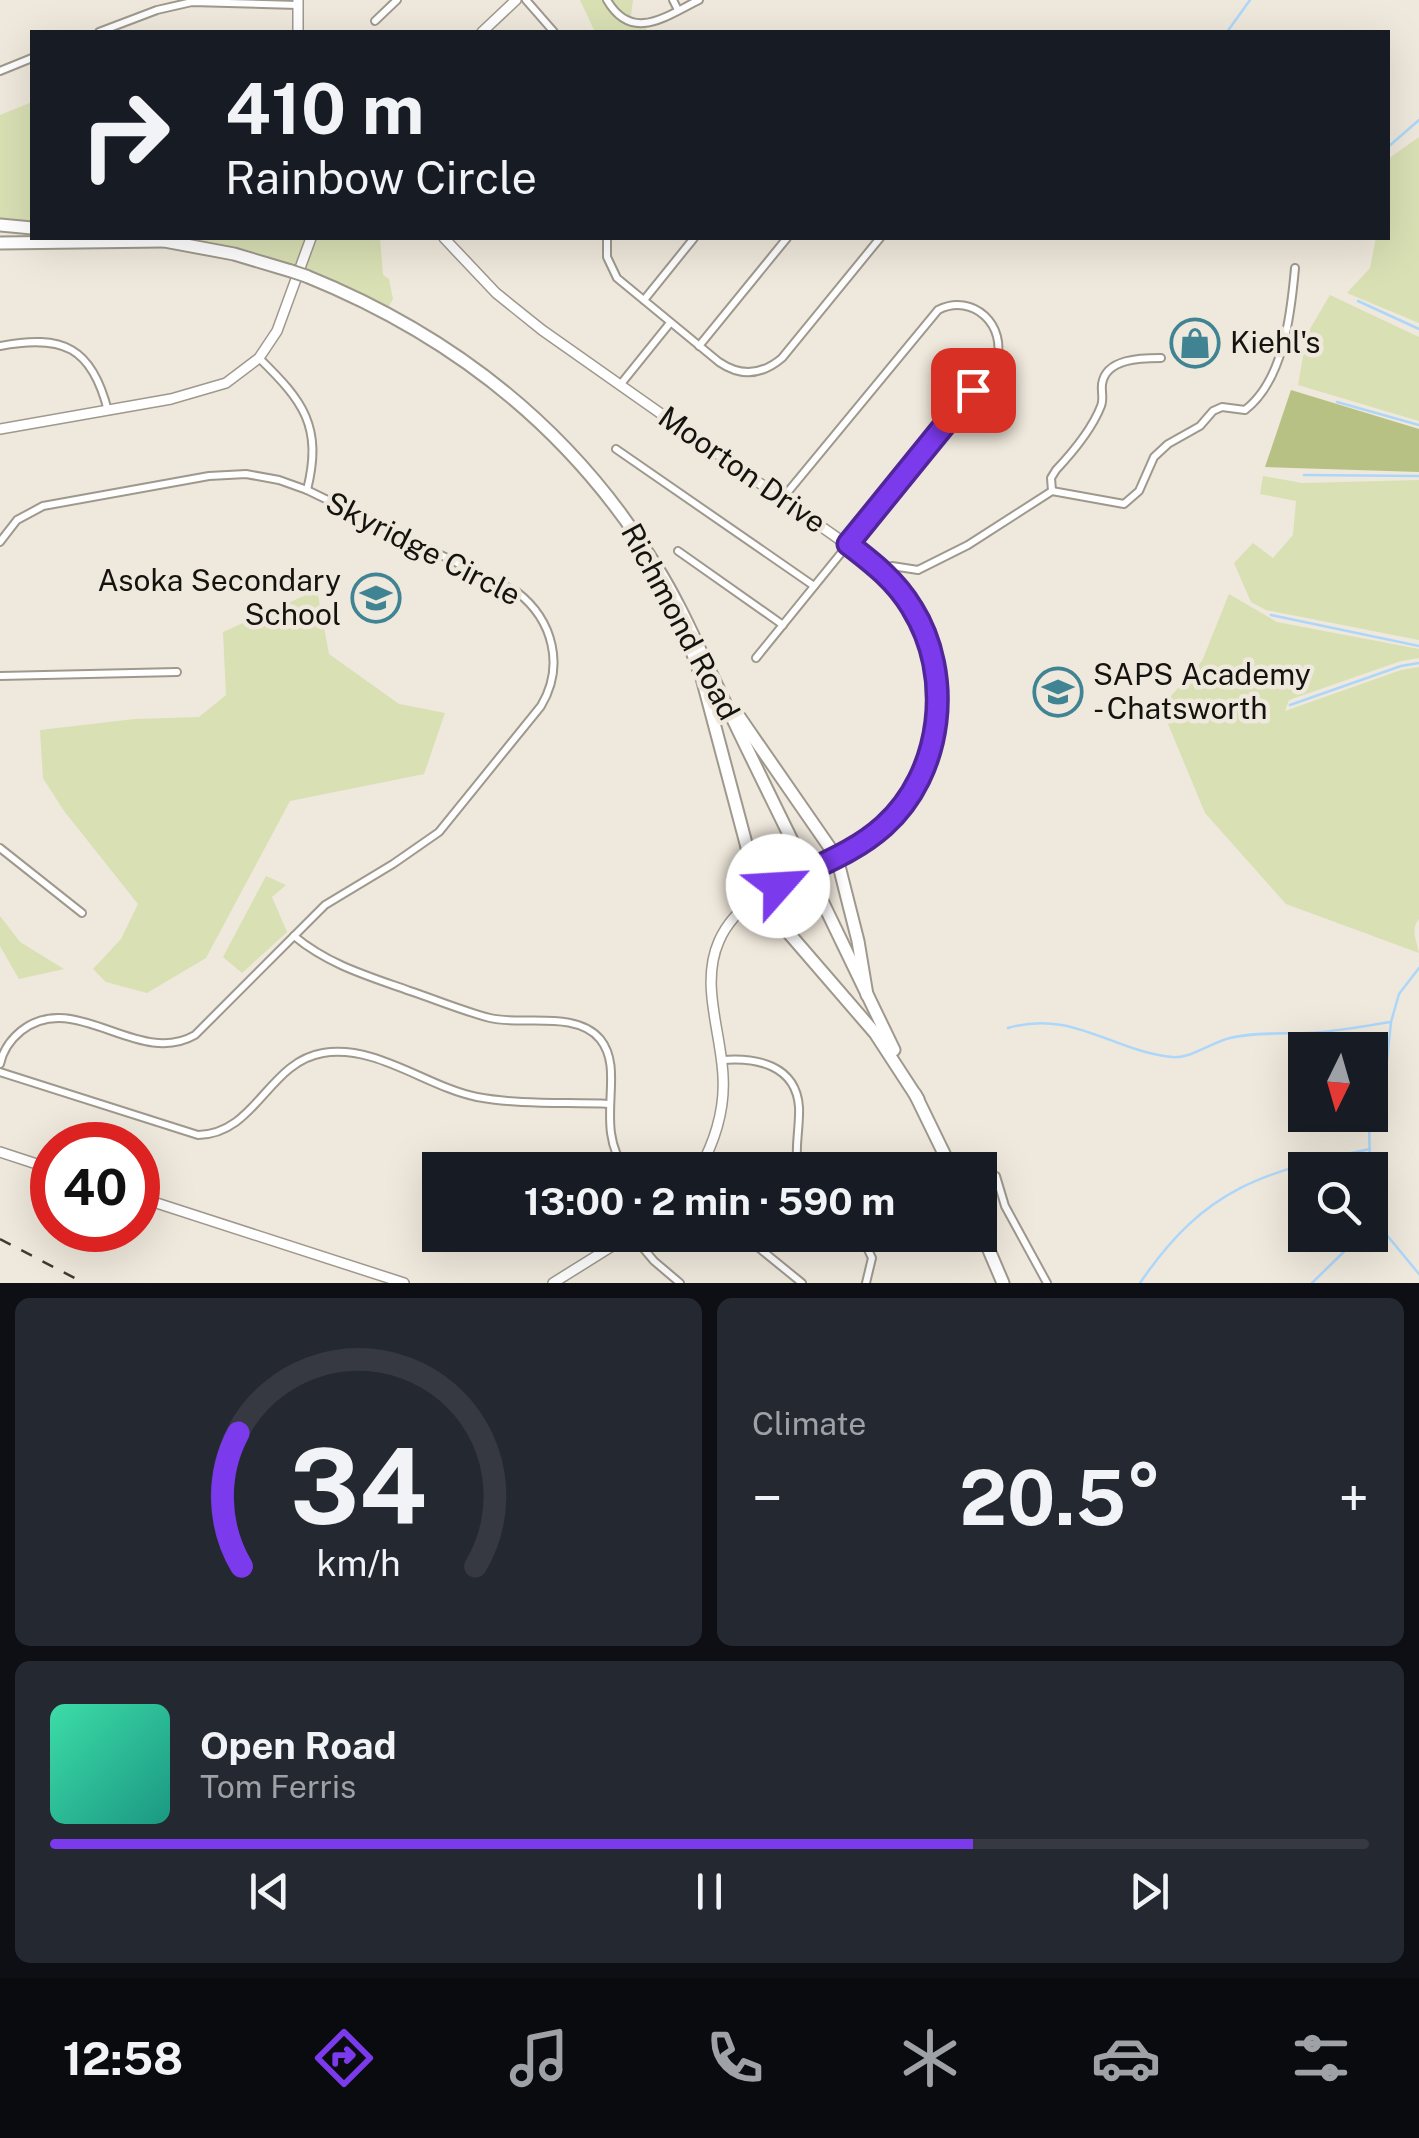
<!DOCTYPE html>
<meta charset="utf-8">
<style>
:root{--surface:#171b24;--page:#242831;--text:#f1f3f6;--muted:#9ea1a6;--line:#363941;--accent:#7c3aed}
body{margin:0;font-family:"Public Sans",sans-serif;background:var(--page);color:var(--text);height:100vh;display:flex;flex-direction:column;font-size:38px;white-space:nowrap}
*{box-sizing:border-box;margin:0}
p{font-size:32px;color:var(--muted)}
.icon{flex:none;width:55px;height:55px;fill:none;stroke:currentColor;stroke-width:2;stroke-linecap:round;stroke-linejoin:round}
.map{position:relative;height:1283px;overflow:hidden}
.drawer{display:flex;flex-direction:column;gap:15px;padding:15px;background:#0d0f14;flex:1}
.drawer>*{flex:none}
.guide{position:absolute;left:30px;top:30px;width:1360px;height:210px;border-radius:0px;box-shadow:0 10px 40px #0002;background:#171b24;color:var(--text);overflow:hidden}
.needle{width:65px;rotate:185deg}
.fabs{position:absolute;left:1288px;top:1032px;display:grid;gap:20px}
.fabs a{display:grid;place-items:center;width:100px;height:100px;border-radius:0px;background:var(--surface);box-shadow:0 10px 40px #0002;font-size:50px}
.speed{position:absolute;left:30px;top:1122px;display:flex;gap:20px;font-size:50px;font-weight:700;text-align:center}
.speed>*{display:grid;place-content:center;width:130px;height:130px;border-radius:50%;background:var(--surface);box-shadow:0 10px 40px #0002;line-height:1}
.speed .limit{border:15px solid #d22;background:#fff;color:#111}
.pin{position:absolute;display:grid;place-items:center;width:85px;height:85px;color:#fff;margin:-42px;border-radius:20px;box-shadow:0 5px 15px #0006}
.me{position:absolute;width:110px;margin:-55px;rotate:64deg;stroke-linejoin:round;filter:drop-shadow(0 0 8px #0008)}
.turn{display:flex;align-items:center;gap:35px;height:210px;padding:0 30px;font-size:45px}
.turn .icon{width:130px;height:130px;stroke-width:2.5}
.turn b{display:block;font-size:70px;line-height:85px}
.big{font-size:75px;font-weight:700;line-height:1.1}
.drawer .tile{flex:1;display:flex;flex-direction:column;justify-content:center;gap:15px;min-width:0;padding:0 35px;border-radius:15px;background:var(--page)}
.drawer .dial{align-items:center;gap:0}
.dial svg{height:260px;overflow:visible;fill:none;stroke:var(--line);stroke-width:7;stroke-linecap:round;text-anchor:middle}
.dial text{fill:var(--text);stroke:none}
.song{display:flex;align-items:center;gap:30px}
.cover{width:120px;height:120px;border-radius:15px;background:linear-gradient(135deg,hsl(160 70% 55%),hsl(170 70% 35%))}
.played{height:10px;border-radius:5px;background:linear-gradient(90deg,var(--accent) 70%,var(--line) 70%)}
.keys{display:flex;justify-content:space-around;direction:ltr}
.heat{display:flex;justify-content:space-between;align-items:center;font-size:55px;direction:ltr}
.drawer .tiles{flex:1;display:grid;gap:15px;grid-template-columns:1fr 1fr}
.tile:last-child{grid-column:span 2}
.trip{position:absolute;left:422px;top:1152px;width:575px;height:100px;border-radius:0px;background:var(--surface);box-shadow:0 10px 40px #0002;font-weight:700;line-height:100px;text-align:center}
.dock{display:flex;height:160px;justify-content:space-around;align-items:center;background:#090b0e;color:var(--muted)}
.dock .icon{width:70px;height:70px}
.dock .selected{color:var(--accent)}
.dock b{font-size:45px;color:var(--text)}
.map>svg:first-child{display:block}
.green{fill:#d9e0b4}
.forest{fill:#b8c184}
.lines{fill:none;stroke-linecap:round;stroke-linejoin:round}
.stream{stroke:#add7fa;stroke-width:2.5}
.street-casing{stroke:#9f988d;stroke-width:10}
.secondary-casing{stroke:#9f988d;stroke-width:12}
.highway-casing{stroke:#9f988d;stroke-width:15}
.street{stroke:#fff;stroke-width:6}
.secondary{stroke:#fff;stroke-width:9}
.highway{stroke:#fff;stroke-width:11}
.rail{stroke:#3e3b35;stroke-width:2.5;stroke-dasharray:12 12;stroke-linecap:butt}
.highway-bridge-casing{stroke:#9f988d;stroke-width:15;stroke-linecap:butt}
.highway-bridge{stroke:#fff;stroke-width:11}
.route-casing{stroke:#51269a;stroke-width:25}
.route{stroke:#7c3aed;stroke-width:18}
.labels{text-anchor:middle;stroke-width:9;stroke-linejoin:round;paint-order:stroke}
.poi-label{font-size:30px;fill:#15130f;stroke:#efe8dc;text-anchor:start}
.street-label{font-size:30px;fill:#15130f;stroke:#efe8dc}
</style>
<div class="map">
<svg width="1419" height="1283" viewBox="0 0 1419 1283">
<rect width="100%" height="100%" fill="#efe8dc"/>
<g class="green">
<polygon points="580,0 633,0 630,22 645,24 647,32 595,32"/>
<polygon points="32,102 32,227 0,225 0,115"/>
<polygon points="1419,137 1419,323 1347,293 1370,268 1376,238 1388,238 1388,159"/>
<polygon points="151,238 380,238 383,275 389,279 393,299 386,311 290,270"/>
<polygon points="1330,295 1419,337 1419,421 1298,385 1307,334"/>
<polygon points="1263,476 1302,483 1419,480 1419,640 1266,610 1251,602 1234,563 1253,543 1273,558 1293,535 1296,501 1260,494"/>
<polygon points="317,590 329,654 399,704 445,713 424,774 290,801 206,958 147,993 106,982 93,969 121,939 138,904 64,811 43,778 40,730 135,719 199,717 226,695 223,632"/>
<path d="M1229,594L1277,622L1419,649V658L1401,661L1289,700L1285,711L1401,670L1419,667V919C1410,929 1417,942 1419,953L1286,904L1205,813L1161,707L1202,661Z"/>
<polygon points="266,876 286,885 272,897 287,932 242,973 223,957"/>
<polygon points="0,916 20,942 64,969 19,979 0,946"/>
</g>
<polygon class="forest" points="1291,390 1419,429 1419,472 1265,467"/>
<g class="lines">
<g class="stream">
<polyline points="1227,32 1250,0"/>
<polyline points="1388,147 1419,120"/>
<polyline points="1358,301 1419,329"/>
<polyline points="1337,402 1419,425"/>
<polyline points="1304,475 1419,476"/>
<polyline points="1271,615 1419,646"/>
<polyline points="1290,705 1401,666 1419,663"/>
<path d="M1008,1028C1072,1009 1112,1051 1172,1057C1191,1059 1212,1042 1230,1038C1256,1032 1282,1034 1307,1033C1335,1032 1364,1026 1391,1022"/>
<polyline points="1370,1170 1369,1121 1385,1079 1391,1022 1399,994 1419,968"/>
<polyline points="1370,1201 1386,1234 1419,1274"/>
<path d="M1140,1283C1205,1187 1263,1172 1370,1149"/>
<polyline points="1312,1283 1361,1235"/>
</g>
<g class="street-casing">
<g id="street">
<polyline points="526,0 554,32"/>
<path d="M607,0C632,43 666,16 699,0"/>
<polyline points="673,0 678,10"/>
<polyline points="375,21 397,0"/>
<polyline points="99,32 157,10 192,2 298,5"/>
<polyline points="0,71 32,58"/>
<path d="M607,238V257L617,278L719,362C741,377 762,375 782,358L880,238"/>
<polyline points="644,300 694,238"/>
<path d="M0,346C63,334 92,347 108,411"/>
<polyline points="699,346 787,238"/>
<path d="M259,358C303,401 323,426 307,490"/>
<polyline points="620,385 670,323"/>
<polyline points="616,449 814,586"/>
<path d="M1052,491L1051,478L1056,470C1072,453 1092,429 1101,406C1104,398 1101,392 1102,384C1106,358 1142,358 1161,358"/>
<path d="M0,542L17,520L43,506L209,476L246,474L279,480L307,490L517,592C553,620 565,666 541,706L439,832L393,864L325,905L195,1035C138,1068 75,988 21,1031C10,1040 3,1050 0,1064"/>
<polyline points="678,551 783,625"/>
<path d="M880,569L892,566L918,570L968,545L1052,491L1124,504L1139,491L1154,457L1168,444L1200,426L1213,411L1222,407L1245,410C1284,380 1291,313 1295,268"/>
<path d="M756,658L996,362C1008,326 973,292 938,310L782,499"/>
<polyline points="0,676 177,672"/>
<polyline points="0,848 82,913"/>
<path d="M294,936C329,965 368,976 410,991C437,1000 463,1011 490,1018C522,1026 576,1010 600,1039C627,1072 592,1126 626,1170"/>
<path d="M722,1060C756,1057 796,1065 799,1107C800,1128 794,1149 798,1170"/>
<path d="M0,1072L198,1135C256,1134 268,1062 323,1053C376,1044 427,1087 477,1097C520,1105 566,1102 609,1104"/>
<polyline points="879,1170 883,1160"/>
<polyline points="996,1176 1005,1206 1047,1283"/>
<polyline points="632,1235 654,1261 680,1283"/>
<polyline points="743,1235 802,1283"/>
<polyline points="861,1235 872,1258 866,1283"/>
</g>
</g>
<g class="secondary-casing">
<g id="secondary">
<polyline points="298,32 298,0"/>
<polyline points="482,32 516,0"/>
<path d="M444,238L496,293L542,330L873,563C911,596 932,638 937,688C943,761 898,827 834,859C792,879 739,895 719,941C700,984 721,1031 723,1076C725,1109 715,1141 699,1170"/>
<polyline points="0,429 171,399 226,383 259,358 277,331 311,238"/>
<polyline points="0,1152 52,1169"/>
<polyline points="138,1197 404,1283"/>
<polyline points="553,1283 630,1235"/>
</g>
</g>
<g class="highway-casing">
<g id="highway">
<polyline points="0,225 32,228"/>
<polyline points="159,240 234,254 291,271"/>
<polyline points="0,243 163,241"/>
<path d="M306,276C452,335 573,430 656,566C680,604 698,647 718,688C746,747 775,806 804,865"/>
<polyline points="691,649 702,678 760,896 768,909 875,1033 918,1099"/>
<polyline points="738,715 837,858 858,941 867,995"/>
<polyline points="811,878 894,1050"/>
<polyline points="915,1094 952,1170"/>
<polyline points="980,1229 1003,1283"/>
</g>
</g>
<use href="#street" class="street"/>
<use href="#secondary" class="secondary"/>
<use href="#highway" class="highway"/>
<polyline class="rail" points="0,1239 84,1283"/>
<g class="highway-bridge-casing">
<g id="highway-bridge">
<polyline points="291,271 306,276"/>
<polyline points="804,865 811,878"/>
</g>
</g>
<use href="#highway-bridge" class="highway-bridge"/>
</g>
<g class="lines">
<g class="route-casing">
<path id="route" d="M778,886C813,867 853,854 884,826C943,773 954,675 912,608C896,581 873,563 848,544L973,390"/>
</g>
<use href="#route" class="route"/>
</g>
<defs>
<g id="shop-ring" transform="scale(2.5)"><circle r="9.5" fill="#efe8dc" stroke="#408493" stroke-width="1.5"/><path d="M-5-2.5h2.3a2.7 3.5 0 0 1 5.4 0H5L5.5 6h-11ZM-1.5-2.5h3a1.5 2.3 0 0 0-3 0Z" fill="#408493"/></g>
<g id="school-ring" transform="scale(2.5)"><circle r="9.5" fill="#efe8dc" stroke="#408493" stroke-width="1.5"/><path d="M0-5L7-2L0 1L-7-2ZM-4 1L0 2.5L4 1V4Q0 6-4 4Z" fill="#408493"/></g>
<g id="university-ring" transform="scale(2.5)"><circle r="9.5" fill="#efe8dc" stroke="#408493" stroke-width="1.5"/><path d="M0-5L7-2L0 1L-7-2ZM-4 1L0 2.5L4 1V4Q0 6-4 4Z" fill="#408493"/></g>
</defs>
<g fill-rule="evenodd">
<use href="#shop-ring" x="1195" y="343"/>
<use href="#school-ring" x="376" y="598"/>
<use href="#university-ring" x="1058" y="692"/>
</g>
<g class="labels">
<g class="poi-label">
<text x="1230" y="353">Kiehl's</text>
<text x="341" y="591" text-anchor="end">Asoka Secondary<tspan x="341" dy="34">School</tspan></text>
<text x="1093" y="685">SAPS Academy<tspan x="1093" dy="34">- Chatsworth</tspan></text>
</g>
<g class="street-label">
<text transform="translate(742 470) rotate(35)" y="10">Moorton Drive</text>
<text transform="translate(423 549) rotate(27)" y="10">Skyridge Circle</text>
<text transform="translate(680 622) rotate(62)" y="10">Richmond Road</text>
</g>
</g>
</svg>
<div class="fabs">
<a><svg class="needle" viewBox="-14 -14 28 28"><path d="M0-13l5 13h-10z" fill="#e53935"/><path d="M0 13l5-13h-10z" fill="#9ea1a6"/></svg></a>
<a><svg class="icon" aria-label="search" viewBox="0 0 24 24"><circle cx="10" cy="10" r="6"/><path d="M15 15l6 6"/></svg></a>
</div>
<div class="speed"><div class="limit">40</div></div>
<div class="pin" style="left:973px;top:390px;background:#d93025"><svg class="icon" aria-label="arrive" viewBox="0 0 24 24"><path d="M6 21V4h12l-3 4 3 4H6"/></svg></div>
<svg class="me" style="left:778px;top:886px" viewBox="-20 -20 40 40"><circle r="19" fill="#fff"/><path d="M0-13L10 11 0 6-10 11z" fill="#7c3aed"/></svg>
<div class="trip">13:00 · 2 min · 590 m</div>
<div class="guide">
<div class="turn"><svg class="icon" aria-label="right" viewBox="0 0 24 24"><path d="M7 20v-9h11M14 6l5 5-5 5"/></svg><div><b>410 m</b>Rainbow Circle</div></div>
</div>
</div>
<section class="drawer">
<div class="tiles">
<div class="tile dial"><svg viewBox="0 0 100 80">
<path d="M14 69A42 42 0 1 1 86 69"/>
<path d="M14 69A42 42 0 0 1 13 28" stroke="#7c3aed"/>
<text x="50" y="56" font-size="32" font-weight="700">34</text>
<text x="50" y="72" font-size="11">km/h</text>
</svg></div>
<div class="tile"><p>Climate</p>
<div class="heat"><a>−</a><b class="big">20.5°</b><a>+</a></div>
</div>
<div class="tile">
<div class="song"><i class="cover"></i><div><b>Open Road</b><p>Tom Ferris</p></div></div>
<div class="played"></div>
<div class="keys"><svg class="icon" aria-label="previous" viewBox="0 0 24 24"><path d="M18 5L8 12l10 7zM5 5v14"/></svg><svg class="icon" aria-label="pause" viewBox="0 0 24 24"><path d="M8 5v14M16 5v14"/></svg><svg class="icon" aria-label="next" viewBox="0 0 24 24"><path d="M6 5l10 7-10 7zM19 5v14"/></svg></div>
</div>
</div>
</section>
<nav class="dock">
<b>12:58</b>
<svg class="icon selected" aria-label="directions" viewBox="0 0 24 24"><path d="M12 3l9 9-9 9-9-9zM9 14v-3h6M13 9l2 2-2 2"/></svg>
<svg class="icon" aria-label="music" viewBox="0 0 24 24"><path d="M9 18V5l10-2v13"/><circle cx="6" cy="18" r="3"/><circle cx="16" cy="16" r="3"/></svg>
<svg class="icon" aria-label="phone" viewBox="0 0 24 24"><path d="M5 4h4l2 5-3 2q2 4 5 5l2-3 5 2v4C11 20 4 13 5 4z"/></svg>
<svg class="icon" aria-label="climate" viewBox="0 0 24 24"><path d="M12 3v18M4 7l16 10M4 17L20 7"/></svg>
<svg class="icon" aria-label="car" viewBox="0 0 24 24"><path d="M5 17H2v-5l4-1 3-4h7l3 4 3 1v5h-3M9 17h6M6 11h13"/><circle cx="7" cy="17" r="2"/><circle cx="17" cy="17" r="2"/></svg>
<svg class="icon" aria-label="filters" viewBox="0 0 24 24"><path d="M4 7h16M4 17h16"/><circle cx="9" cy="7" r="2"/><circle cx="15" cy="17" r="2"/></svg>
</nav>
